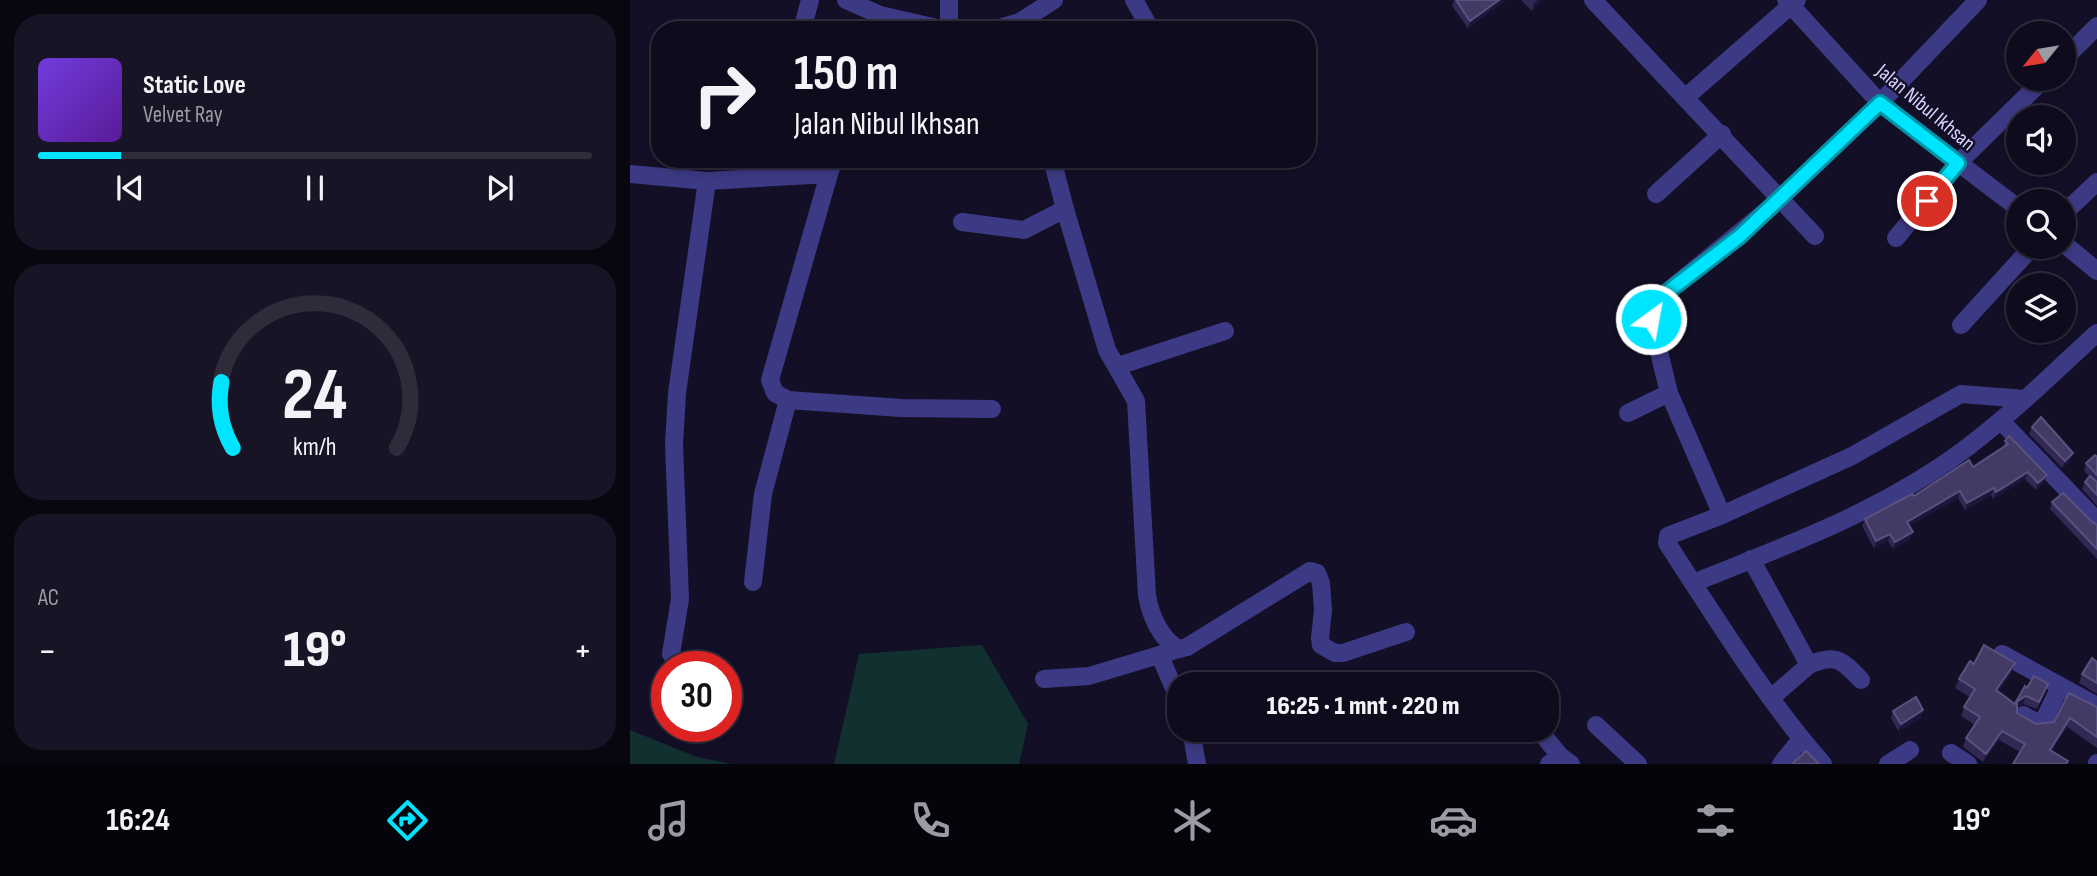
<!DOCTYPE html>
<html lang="id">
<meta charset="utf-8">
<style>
:root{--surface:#0e0b1c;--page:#171425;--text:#f1f3f6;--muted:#9b9ba3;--line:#2e2b3b;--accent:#00e5ff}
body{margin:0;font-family:"Sofia Sans Condensed",sans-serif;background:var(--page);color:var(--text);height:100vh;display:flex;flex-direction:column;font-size:26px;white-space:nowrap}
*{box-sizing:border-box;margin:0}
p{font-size:23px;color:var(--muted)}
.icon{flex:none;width:38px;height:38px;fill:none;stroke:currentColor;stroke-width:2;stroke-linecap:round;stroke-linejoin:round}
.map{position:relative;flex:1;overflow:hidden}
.sheet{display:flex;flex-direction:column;gap:14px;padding:14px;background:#08060f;width:630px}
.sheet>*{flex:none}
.hud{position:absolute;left:21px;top:21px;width:665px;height:147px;border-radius:28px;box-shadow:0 4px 10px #0003,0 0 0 2px var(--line);background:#0e0b1c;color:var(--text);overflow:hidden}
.needle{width:46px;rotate:240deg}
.fabs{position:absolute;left:1376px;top:21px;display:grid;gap:14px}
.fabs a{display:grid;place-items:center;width:70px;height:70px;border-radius:50%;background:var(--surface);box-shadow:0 4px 10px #0003,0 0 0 2px var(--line);font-size:35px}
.speed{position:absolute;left:21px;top:651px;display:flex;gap:14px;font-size:35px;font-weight:700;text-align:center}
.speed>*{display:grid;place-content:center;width:91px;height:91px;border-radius:50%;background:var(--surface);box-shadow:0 4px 10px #0003,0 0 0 2px var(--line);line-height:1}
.speed .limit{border:10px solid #d22;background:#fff;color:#111}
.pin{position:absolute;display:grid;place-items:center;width:60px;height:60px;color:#fff;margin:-30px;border:4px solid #fff;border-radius:50%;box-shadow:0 2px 7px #0007}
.me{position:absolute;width:77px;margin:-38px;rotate:32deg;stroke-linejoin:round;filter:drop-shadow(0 0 5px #0008)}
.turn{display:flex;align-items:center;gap:24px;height:147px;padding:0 28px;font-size:32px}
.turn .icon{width:91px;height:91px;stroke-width:2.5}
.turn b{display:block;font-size:49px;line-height:60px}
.big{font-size:52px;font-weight:800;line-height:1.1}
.sheet .widget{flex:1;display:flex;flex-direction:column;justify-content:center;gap:10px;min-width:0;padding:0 24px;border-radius:28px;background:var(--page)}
.sheet .dial{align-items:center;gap:0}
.dial svg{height:182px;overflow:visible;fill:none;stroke:var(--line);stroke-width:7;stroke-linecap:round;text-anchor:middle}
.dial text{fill:var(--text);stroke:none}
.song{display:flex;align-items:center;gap:21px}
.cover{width:84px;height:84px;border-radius:10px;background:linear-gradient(135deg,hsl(260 70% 55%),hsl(270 70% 35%))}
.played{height:7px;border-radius:4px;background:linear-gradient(90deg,var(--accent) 15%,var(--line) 15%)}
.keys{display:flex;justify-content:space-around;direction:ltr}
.heat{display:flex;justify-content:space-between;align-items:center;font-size:38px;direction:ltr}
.trip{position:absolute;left:537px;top:672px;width:392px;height:70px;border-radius:28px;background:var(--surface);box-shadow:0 4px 10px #0003,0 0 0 2px var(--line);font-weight:800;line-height:70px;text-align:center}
.menu{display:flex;height:112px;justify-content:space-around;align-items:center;background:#06040b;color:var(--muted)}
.menu .icon{width:49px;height:49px}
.menu .active{color:var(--accent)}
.menu b{font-size:32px;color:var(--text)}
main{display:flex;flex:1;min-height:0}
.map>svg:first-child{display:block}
.green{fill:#12302f}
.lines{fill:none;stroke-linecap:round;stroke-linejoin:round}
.minor{stroke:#3d3a85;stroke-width:18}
.wall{fill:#312854}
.shaded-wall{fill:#1d163a}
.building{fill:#433a66;stroke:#5a527e;stroke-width:2}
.route-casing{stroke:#0095a6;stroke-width:18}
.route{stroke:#00e5ff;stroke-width:12}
.labels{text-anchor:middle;stroke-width:5;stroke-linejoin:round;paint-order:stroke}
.street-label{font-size:21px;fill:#d9d4ff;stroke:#130f26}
</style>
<main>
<section class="sheet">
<div class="widget">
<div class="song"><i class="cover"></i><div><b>Static Love</b><p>Velvet Ray</p></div></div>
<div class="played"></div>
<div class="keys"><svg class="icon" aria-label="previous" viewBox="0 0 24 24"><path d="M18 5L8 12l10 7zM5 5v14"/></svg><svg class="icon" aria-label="pause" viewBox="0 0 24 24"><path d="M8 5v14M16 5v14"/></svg><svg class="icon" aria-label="next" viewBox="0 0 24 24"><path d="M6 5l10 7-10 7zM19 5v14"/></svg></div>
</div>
<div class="widget dial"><svg viewBox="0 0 100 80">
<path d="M14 69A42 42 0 1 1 86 69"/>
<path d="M14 69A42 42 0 0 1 9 40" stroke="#00e5ff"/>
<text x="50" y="56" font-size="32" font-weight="700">24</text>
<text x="50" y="72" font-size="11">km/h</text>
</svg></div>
<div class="widget"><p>AC</p>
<div class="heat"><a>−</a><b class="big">19°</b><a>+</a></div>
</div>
</section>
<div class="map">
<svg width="1467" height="764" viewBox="0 0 1467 764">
<rect width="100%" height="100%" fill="#130f26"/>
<g class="green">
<polygon points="352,645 398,724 389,764 204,764 229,654"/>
<polygon points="0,730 67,757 102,764 0,764"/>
</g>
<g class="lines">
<g class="minor">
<polyline points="216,0 250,15 316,30"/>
<polyline points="504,0 521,30"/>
<polyline points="963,0 1185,236"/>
<polyline points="1156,0 1250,103 1388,208"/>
<polyline points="172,30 180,0"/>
<polyline points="319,30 319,0"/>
<polyline points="363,30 390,22 424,0"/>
<polyline points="1433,60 1467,26"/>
<polyline points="1056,97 1167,0"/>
<polyline points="422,159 435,209"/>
<polyline points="0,174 77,181 199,174 204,159"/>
<polyline points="1026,194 1092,134"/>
<polyline points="1433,214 1467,182"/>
<path d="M332,222L394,230L435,209L477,350L506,401L517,595C520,615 531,640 549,649L557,647L680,571L687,573L691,583L693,610L690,638L691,645L705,653H713L776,632"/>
<polyline points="1266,238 1328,163 1414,79"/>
<polyline points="1433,243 1467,271"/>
<polyline points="1331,325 1402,247"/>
<polyline points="488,366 595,331"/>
<polyline points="158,400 271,408 362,409"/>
<polyline points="998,413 1039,393"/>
<polyline points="1371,421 1467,521"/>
<polyline points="1092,515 1039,393 1021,319 1021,309 1027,300 1141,207 1250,103 1348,0"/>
<polyline points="1121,559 1179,665 1142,697"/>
<polyline points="123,582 133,494 158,400 145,393 140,380 199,174"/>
<path d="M1063,583C1158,545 1257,509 1339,446C1384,412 1425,371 1467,333"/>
<polyline points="41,654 50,599 44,444 47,393 77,181"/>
<polyline points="1372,654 1467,706"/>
<polyline points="530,656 550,702"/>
<path d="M1179,665C1206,653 1212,660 1231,680"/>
<polyline points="414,679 459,676 549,649"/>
<polyline points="1393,715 1408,723 1413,722 1430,687"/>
<polyline points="966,725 1008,764"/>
<polyline points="561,730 567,764"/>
<polyline points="913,735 930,756"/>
<polyline points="1321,753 1338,764"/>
<polyline points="919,764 930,756 941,764"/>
<polyline points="1151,764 1171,739"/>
<path d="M1193,764C1134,697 1086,618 1037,543L1038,536L1092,515L1222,456L1331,394L1395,399"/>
<polyline points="1258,764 1280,750"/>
<polyline points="1467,764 1467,763"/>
</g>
</g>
<g class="wall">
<polygon points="824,0 876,0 838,28 822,6"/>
<polygon points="891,0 912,0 902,11"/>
<polygon points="1402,427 1440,460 1432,468 1399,434"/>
<polygon points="1375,441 1417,475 1414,482 1406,490 1395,479 1363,499 1361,495 1335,510 1328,498 1279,526 1280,539 1263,549 1258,541 1244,548 1232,526 1235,519 1343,467 1373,447"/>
<polygon points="1467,457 1467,506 1452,489 1455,482 1460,477 1454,471 1456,463"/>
<polygon points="1422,502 1467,525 1467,559 1420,509"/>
<polygon points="1467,662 1467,694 1449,683 1452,674"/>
<polygon points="1385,663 1382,672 1368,692 1385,704 1397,688 1418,684 1407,709 1393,704 1387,707 1387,713 1406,724 1424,722 1467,707 1467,748 1437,727 1421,751 1438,761 1436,764 1383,764 1390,752 1369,740 1353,762 1333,747 1336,738 1345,725 1331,716 1334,707 1340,697 1325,688 1329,679 1344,664"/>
<polygon points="1263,711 1291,718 1268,731 1261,718"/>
</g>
<g class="shaded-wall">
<polygon points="869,0 876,0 838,28 840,21"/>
<polygon points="908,0 912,0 902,11 904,3"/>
<polygon points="1443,453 1440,460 1432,468 1435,461"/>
<polygon points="1398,472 1395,479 1363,499 1366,492"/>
<polygon points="1417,475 1414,482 1406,490 1408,483"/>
<polygon points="1364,488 1361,495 1335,510 1337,503"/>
<polygon points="1330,491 1328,498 1274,529 1277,522"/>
<polygon points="1283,532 1280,539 1263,549 1265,542"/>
<polygon points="1260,534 1258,541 1244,548 1246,541"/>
<polygon points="1385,663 1382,672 1363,699 1366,690"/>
<polygon points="1396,696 1393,704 1383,709 1386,702"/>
<polygon points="1293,710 1291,718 1268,731 1271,724"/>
<polygon points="1440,718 1437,727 1416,759 1420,750"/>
<polygon points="1372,731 1369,740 1353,762 1356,754"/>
</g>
<g class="building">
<polygon points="826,0 869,0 840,21"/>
<polygon points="1411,417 1443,453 1435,461 1402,427"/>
<polygon points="1379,436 1417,475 1408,483 1398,472 1366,492 1364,488 1337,503 1330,491 1277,522 1283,532 1265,542 1260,534 1246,541 1235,519 1282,494 1284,496 1339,460 1343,467 1378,444 1375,441"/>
<polygon points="1465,455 1467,457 1467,475 1456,463"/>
<polygon points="1460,476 1467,482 1467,495 1455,482"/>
<polygon points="1433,493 1462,522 1467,525 1467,549 1422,502"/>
<polygon points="1354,645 1385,663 1366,690 1385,704 1387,700 1387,713 1406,724 1424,722 1439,693 1467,707 1467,737 1440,718 1420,750 1438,761 1436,764 1383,764 1395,744 1372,731 1356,754 1336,738 1350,717 1334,707 1345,689 1329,679 1340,661 1344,664"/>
<polygon points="1462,658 1467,662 1467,683 1452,674"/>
<polygon points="1404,676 1418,684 1409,702 1396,696 1386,702 1395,686 1397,688"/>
<polygon points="1286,697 1293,710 1271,724 1263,711"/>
<polygon points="1176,751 1189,764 1162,764"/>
</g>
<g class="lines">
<g class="route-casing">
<polyline id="route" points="1021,319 1021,309 1027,300 1110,236 1250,103 1328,163 1297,201"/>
</g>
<use href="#route" class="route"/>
</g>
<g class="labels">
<g class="street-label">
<text transform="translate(1296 107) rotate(40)" y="7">Jalan Nibul Ikhsan</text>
</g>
</g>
</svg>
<div class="fabs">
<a><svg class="needle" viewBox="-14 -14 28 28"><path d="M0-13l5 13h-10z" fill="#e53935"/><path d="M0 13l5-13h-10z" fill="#9b9ba3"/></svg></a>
<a><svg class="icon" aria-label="sound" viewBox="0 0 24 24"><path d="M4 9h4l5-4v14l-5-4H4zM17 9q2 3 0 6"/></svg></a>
<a><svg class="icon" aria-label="search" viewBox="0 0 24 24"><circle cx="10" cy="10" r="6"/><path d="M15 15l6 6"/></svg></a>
<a><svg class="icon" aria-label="layers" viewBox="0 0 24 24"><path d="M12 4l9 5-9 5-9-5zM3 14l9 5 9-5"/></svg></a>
</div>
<div class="speed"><div class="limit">30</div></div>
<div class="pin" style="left:1297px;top:201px;background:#d93025"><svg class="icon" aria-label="arrive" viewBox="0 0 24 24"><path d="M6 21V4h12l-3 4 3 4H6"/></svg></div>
<svg class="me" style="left:1021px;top:319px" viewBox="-20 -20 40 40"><circle r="17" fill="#00e5ff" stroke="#fff" stroke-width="3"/><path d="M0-11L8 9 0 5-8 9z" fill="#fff"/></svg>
<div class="trip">16:25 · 1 mnt · 220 m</div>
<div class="hud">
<div class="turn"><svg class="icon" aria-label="right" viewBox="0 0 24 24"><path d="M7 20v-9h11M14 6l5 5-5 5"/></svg><div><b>150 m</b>Jalan Nibul Ikhsan</div></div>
</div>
</div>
</main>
<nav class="menu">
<b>16:24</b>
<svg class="icon active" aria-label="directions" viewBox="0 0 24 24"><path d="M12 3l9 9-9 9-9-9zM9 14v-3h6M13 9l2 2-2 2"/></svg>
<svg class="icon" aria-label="music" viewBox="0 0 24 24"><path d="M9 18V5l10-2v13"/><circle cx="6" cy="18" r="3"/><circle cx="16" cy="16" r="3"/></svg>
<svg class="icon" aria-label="phone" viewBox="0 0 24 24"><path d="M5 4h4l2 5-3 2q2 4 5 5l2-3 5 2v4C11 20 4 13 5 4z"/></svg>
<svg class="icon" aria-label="climate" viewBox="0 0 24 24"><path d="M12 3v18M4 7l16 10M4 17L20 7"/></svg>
<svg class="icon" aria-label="car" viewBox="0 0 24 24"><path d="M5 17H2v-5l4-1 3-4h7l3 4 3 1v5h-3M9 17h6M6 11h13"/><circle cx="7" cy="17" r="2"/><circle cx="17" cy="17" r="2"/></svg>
<svg class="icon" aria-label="filters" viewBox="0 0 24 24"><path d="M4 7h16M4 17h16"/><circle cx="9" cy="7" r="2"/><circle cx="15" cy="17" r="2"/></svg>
<b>19°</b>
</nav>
